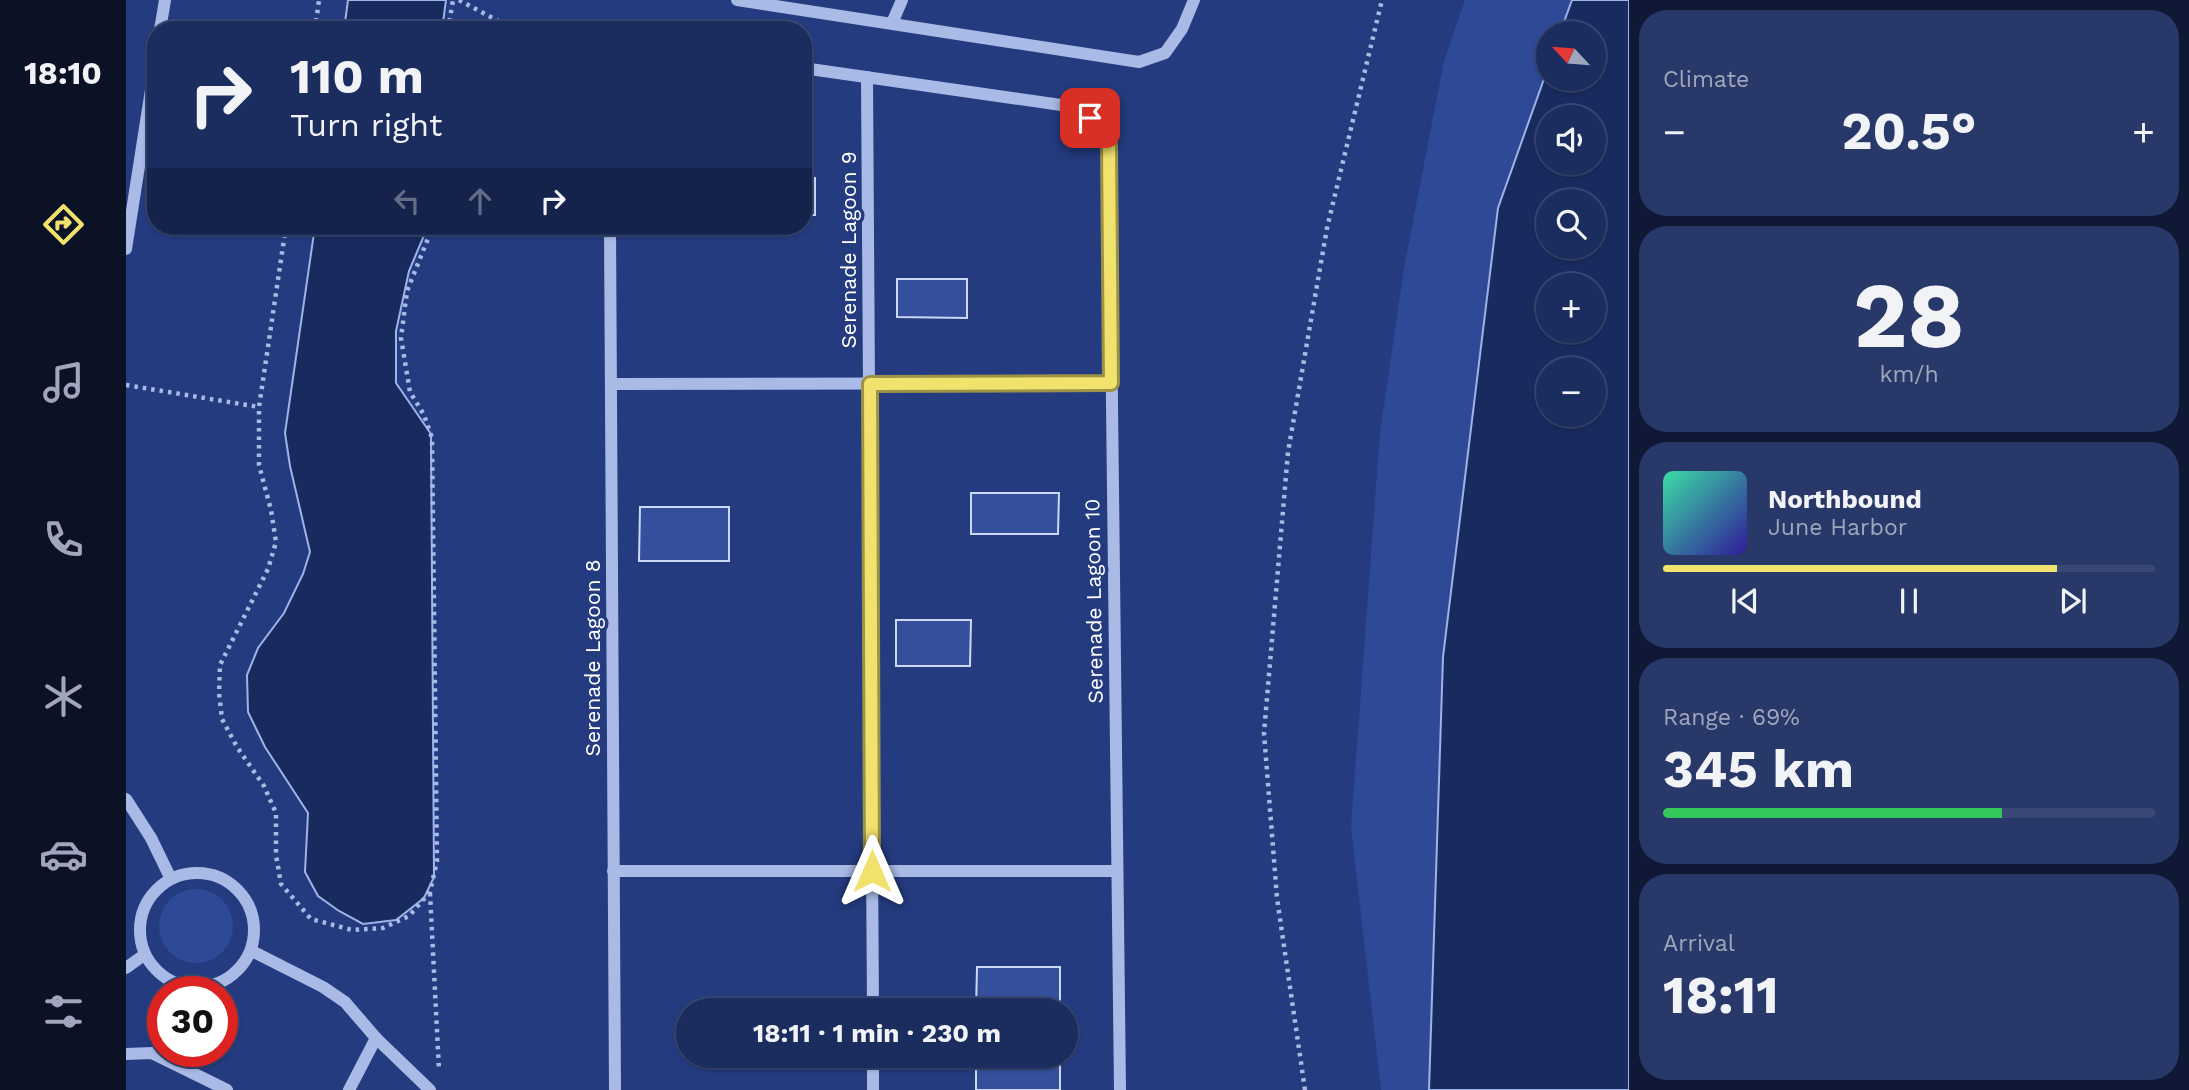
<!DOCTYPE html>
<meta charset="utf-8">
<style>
:root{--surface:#1b2c5f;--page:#283868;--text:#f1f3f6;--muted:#a0a7bd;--line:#394874;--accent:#f1e26d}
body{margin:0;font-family:"Work Sans",sans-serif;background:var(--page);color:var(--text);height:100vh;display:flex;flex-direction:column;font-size:26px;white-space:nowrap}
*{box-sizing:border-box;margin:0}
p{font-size:23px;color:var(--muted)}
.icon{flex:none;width:38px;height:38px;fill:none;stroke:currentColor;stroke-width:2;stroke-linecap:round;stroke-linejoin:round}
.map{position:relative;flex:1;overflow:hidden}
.sheet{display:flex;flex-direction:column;gap:10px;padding:10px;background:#0f1834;width:560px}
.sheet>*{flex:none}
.top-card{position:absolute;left:21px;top:21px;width:665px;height:214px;border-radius:28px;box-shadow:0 2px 5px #0004,0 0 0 2px var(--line);background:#1b2c5f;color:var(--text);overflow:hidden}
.needle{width:46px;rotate:296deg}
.fabs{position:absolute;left:1410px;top:21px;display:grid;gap:14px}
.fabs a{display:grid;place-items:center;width:70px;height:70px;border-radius:50%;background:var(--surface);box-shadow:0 2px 5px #0004,0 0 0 2px var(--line);font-size:35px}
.speed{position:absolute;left:21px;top:976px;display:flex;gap:14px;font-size:35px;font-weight:700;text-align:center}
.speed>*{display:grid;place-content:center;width:91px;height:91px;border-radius:50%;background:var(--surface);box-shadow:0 2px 5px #0004,0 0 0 2px var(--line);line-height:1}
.speed .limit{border:10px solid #d22;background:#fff;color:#111}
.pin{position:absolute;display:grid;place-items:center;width:60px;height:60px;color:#fff;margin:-30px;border-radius:14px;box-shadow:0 4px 10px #0006}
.me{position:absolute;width:77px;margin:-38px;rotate:0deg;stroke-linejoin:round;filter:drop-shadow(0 0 5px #0008)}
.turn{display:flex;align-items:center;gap:24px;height:147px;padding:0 28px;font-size:32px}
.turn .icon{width:91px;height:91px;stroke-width:2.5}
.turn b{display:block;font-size:49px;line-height:60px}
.lanes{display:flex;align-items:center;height:66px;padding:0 28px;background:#0003;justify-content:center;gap:35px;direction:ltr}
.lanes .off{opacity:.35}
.big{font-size:52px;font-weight:700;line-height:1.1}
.sheet .tile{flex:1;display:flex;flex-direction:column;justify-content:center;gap:10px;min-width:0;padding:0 24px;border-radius:28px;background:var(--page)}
.sheet .dial{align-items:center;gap:0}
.dial b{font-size:91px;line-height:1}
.song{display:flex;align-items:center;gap:21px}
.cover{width:84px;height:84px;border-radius:10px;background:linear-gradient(135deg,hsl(160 70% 55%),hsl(250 70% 35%))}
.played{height:7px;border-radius:4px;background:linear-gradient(90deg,var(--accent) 80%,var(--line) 80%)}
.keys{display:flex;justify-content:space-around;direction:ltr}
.heat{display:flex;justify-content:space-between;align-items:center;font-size:38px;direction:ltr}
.charge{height:10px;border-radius:5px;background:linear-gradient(90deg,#34c759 69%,var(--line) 0)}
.trip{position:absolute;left:550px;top:998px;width:402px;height:70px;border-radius:35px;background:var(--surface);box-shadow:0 2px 5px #0004,0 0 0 2px var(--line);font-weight:700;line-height:70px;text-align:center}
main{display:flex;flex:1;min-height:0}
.tab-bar{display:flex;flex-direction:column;width:126px;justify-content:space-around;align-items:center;background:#0b1226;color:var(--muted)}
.tab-bar .icon{width:49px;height:49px}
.tab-bar .on{color:var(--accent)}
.tab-bar b{font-size:32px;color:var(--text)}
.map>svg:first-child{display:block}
.green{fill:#2e4a97}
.water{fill:#192a5f;stroke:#9eb3e7;stroke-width:2;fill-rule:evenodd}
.building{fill:#34509c;stroke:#cdd8f5;stroke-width:2}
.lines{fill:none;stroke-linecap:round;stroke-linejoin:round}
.path{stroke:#aabae6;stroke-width:4.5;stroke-dasharray:3.5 5;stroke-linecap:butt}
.minor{stroke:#aabae6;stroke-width:12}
.route-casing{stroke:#9d9347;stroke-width:18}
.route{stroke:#f1e26d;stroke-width:12}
.labels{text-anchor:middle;stroke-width:7;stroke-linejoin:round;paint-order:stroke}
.street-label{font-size:21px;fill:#fff;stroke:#243b7f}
</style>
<main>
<nav class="tab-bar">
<b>18:10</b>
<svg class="icon on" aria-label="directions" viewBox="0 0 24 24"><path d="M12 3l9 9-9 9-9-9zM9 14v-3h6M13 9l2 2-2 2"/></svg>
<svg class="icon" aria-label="music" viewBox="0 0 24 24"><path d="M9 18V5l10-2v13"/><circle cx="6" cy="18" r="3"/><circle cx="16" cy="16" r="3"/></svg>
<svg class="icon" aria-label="phone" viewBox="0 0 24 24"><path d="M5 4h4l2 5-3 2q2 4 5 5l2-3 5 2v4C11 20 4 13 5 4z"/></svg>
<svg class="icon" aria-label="climate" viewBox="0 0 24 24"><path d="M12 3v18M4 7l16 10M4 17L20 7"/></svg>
<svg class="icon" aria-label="car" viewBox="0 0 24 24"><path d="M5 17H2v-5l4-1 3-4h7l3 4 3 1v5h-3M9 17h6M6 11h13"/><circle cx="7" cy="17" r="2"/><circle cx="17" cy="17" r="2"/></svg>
<svg class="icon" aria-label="filters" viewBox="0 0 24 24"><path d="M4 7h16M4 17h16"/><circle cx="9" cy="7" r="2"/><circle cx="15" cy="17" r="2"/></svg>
</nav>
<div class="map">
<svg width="1503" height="1090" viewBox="0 0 1503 1090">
<rect width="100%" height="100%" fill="#243b7f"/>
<g class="green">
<polygon points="1339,0 1446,0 1434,33 1423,33 1423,65 1372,208 1317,657 1303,1090 1255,1090 1225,827 1254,433 1278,268 1318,61"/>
<circle cx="70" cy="926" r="37"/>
</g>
<g class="water">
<polygon points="222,0 320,0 316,30 218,30"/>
<path d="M1446,0H1503V1090H1303L1317,657L1372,208L1423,65V79H1468V33H1434ZM1423,117H1468V163H1423ZM1423,201H1468V247H1423ZM1423,285H1468V331H1423ZM1423,369H1468V415H1423Z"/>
<polygon points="189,226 302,226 283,271 270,331 270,383 305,434 308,877 298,898 270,920 237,924 213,911 192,896 179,872 182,813 139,747 122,712 121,675 132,648 158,613 177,574 184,552 164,466 159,433"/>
</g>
<g class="building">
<rect x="677" y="178" width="12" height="37"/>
<polygon points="771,279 841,279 841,318 771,317"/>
<polygon points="845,493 933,493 932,534 845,534"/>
<polygon points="514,507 603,507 603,561 513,561"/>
<polygon points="770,620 845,620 844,666 770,666"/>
<polygon points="851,967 934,967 934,1010 850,1010"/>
<rect x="850" y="1055" width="84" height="35"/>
</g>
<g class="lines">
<g class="path">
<polyline points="333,0 389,30"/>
<polyline points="189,30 193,0"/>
<polyline points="322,30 327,0"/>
<polyline points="403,30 425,23 449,30"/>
<polyline points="160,226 133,407 133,465 145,510 150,542 142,569 94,665 93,693 96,719 111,747 138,786 150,813 150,855 155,884 185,919 226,930 257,928 283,916 304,892 311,861 306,438 298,415 284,392 275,338 281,291 307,226"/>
<polyline points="0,385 133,407"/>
<polyline points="304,893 313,1070"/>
<polyline points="1179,1090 1151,898 1138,733 1162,452 1201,228 1256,0"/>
</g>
<g class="minor">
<polyline points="611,0 1013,62 1039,53 1056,29 1068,0"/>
<polyline points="766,23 776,0"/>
<polyline points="34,30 39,0"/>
<polyline points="677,68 942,106 964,118 983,145 994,1090"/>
<polyline points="741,77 747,1010"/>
<polyline points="484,226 489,1090"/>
<polyline points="0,249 30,58"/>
<polyline points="485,384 985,383"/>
<polyline points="0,799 25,838 44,877"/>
<polyline points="487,871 991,871"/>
<circle cx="71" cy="930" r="57"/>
<polyline points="126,951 197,987 219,1002 250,1038 304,1090"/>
<polyline points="0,968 18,955"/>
<polyline points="0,1054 26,1053 101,1090"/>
<polyline points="747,1055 747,1090"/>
<polyline points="223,1090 250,1038"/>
</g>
</g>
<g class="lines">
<g class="route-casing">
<polyline id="route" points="746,871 744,384 985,383 983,145 964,118"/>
</g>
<use href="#route" class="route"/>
</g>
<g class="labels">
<g class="street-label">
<text transform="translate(723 250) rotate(-90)" y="7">Serenade Lagoon 9</text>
<text transform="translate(968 601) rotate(-91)" y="7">Serenade Lagoon 10</text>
<text transform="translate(467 658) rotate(-90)" y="7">Serenade Lagoon 8</text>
</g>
</g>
</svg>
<div class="fabs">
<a><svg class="needle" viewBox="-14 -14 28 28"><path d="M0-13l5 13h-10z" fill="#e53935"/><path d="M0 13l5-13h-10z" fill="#a0a7bd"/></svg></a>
<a><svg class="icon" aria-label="sound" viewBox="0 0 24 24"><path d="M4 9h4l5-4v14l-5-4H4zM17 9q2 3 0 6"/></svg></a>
<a><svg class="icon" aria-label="search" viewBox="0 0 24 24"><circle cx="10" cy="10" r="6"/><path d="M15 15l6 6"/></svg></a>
<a>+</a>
<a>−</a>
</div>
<div class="speed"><div class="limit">30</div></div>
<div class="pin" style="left:964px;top:118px;background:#d93025"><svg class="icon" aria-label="arrive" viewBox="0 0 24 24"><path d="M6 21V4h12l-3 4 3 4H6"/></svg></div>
<svg class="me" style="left:746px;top:871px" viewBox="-20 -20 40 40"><path d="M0-17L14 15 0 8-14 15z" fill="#f1e26d" stroke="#fff" stroke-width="4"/></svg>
<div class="trip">18:11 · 1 min · 230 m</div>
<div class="top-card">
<div class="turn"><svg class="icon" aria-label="right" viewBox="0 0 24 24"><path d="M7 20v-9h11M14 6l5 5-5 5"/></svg><div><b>110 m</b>Turn right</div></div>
<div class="lanes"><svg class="icon off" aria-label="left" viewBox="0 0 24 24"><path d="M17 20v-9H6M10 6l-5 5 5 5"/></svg><svg class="icon off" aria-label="ahead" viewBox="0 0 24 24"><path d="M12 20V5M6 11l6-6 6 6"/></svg><svg class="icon" aria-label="right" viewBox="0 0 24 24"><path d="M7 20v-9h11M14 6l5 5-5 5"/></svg></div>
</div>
</div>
<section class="sheet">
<div class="tile"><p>Climate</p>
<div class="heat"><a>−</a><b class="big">20.5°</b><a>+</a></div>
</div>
<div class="tile dial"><b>28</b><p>km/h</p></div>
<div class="tile">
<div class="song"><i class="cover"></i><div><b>Northbound</b><p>June Harbor</p></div></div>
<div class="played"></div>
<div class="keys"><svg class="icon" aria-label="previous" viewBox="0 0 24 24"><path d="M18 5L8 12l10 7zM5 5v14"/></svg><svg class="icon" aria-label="pause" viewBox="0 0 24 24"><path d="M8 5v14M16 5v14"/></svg><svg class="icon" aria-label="next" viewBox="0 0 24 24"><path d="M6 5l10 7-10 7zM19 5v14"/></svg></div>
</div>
<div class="tile"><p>Range · 69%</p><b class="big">345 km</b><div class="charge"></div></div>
<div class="tile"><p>Arrival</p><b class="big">18:11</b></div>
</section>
</main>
